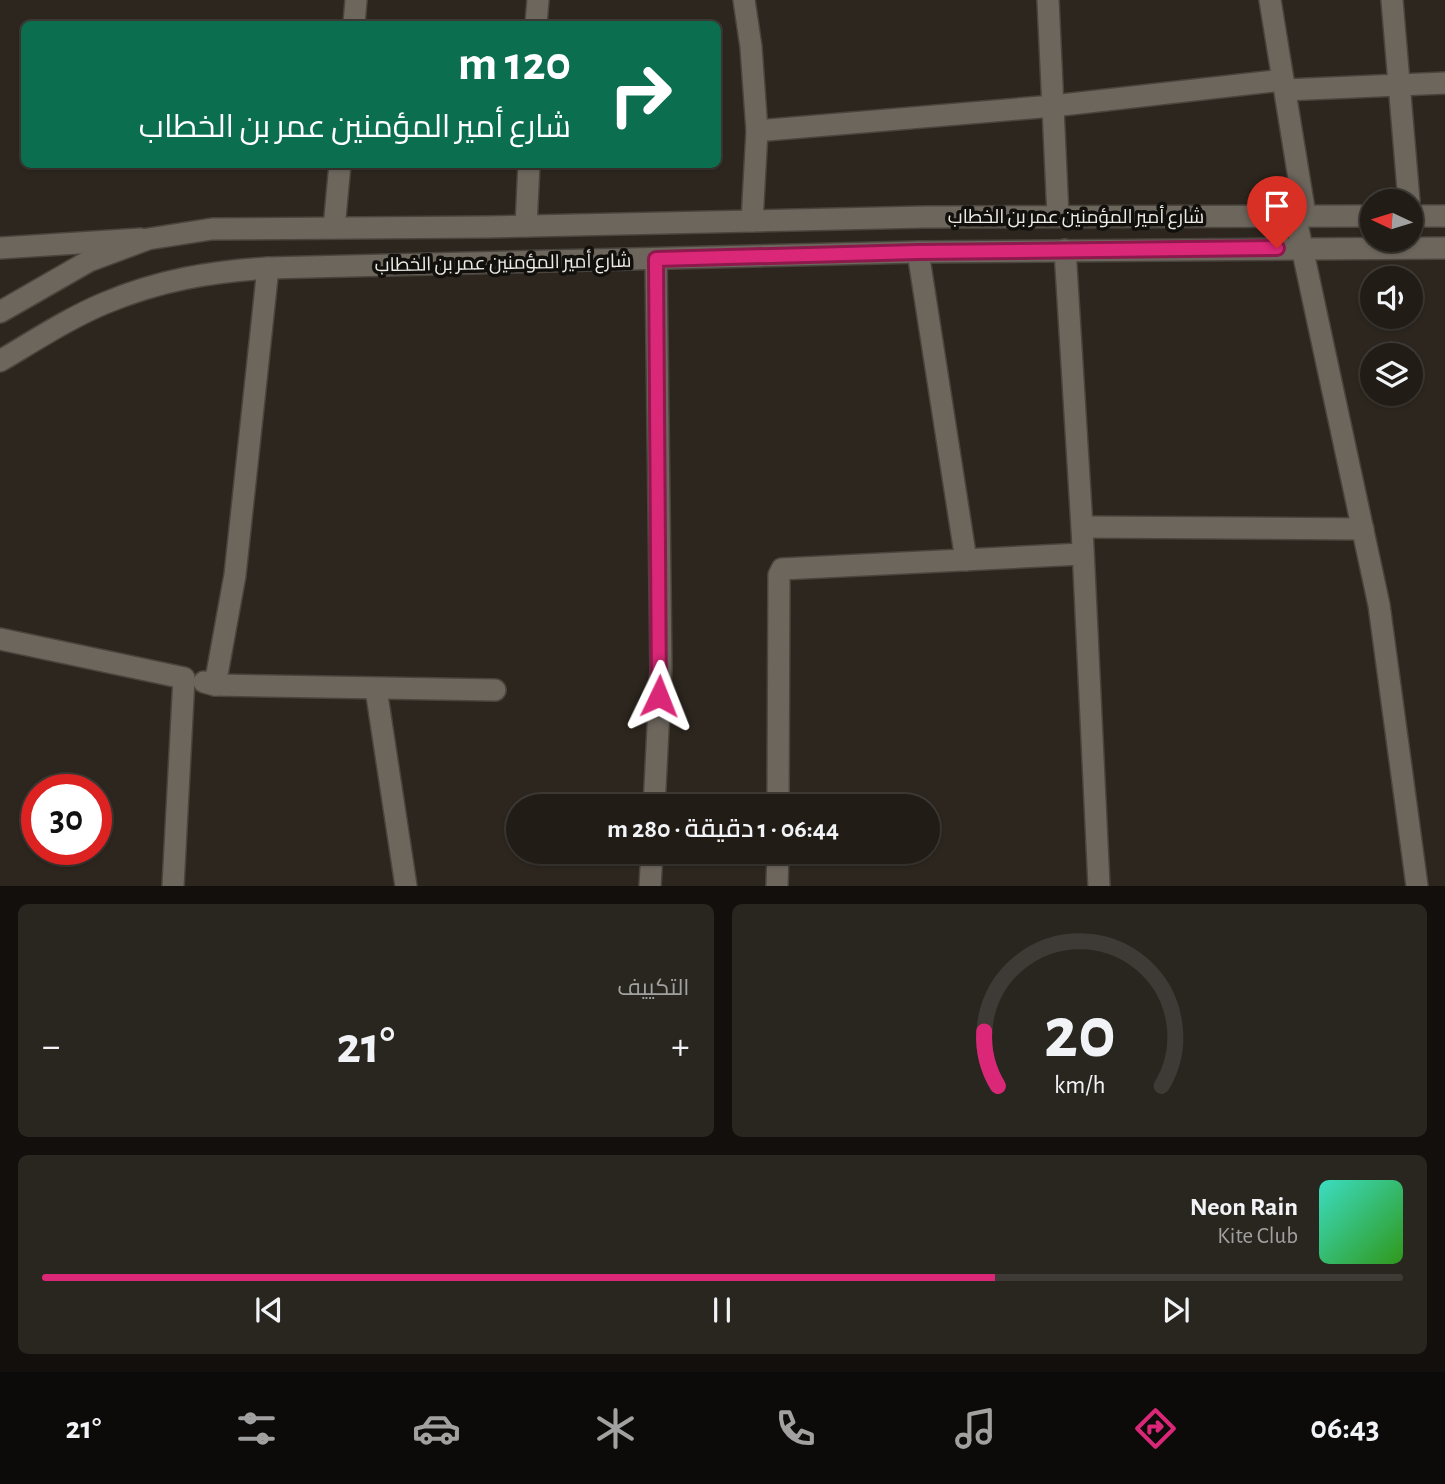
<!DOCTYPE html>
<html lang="ar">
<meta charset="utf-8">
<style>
:root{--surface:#211c16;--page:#29251f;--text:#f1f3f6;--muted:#a2a1a1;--line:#3e3a35;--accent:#db2777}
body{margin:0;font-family:"Alegreya Sans",Cairo,sans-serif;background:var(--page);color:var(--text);direction:rtl;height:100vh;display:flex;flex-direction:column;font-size:26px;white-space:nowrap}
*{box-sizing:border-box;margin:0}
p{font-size:23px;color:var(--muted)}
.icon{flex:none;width:38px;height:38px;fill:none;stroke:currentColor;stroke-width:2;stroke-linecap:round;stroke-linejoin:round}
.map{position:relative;height:886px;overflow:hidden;direction:ltr}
.details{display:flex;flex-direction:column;gap:18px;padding:18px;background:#120f0c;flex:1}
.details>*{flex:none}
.hud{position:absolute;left:21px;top:21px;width:700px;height:147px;border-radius:10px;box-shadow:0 2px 5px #0004,0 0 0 2px var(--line);direction:rtl;background:#0b6e4f;color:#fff;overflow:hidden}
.needle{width:46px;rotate:274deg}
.buttons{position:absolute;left:1360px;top:189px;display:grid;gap:14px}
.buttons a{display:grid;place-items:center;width:63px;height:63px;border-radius:50%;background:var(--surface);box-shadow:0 2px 5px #0004,0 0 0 2px var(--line);font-size:35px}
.speed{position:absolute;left:21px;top:774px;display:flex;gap:14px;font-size:35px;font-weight:700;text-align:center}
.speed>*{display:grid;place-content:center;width:91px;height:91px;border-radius:50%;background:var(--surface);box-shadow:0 2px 5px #0004,0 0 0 2px var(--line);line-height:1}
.speed .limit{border:10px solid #d22;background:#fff;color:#111}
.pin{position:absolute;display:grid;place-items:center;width:60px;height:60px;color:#fff;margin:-72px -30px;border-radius:50% 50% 50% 0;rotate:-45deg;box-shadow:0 0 7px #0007}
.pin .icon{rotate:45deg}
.me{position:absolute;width:77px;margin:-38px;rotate:2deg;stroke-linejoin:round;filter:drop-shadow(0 0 5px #0008)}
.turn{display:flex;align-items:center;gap:24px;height:147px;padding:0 35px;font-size:32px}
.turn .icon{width:91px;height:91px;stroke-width:2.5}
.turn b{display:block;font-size:49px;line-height:60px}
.big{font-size:52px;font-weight:600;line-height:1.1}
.details .card{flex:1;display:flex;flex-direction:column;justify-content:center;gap:10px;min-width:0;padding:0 24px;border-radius:10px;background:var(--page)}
.details .dial{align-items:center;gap:0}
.dial svg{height:182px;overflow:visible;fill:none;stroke:var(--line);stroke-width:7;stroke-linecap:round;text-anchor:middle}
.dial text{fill:var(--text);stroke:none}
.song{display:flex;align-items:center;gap:21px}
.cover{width:84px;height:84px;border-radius:10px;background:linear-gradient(135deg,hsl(170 70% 55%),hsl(110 70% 35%))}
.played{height:7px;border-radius:4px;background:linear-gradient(90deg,var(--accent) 70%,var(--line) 70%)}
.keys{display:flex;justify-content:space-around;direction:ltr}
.heat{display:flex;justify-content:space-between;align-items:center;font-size:38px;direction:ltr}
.details .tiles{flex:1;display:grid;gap:18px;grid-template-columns:1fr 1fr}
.card:last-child{grid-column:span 2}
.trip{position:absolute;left:506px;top:794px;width:434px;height:70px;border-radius:35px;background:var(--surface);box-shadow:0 2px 5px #0004,0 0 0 2px var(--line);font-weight:600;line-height:70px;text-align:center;direction:rtl}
.dock{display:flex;height:112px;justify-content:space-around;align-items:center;background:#0d0b09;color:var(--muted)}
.dock .icon{width:49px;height:49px}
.dock .current{color:var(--accent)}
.dock b{font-size:32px;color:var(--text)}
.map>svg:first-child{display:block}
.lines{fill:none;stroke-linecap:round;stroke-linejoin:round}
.street-casing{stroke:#49443d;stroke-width:24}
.secondary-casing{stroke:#49443d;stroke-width:24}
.street{stroke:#6d665d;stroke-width:21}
.secondary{stroke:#6d665d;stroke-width:21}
.route-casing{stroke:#8e194d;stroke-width:18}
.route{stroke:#db2777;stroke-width:12}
.labels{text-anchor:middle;stroke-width:7;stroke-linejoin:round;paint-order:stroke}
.street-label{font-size:19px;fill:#eeeae5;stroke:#12100c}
</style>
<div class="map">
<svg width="1445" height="886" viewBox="0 0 1445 886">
<rect width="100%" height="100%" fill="#2c261e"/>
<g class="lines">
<g class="street-casing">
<g id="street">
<polyline points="744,0 751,47 757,131 752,221"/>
<polyline points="1048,0 1058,216"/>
<polyline points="1270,0 1305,215"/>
<polyline points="1392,0 1409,201"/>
<polyline points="354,24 356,0"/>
<polyline points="536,24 538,0"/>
<polyline points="1285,90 1445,83"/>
<polyline points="757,131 1053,106 1283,80"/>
<polyline points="1295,215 1379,605 1417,886"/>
<polyline points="526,226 529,164"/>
<polyline points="334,228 340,164"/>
<polyline points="0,248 141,239"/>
<polyline points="1065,250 1082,527 1099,886"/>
<polyline points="918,252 966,560"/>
<polyline points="1082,527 1363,529"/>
<polyline points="0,639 184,678 173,886"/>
<polyline points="204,682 215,685 495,690"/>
<polyline points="215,685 235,575 268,268"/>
<polyline points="376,689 406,886"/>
<polyline points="654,807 661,669 656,259"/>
<polyline points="778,807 779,575 782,569 1082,554"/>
<polyline points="650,886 652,852"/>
<polyline points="777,886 778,852"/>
</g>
</g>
<g class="secondary-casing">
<g id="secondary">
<polyline points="1410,216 1445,216"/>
<polyline points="0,312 89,261 148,239 212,229 486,227 924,217 1372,216"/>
<path d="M0,361C34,341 69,318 105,303C160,280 209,272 268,268L918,252L1445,248"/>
</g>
</g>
<use href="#street" class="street"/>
<use href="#secondary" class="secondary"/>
</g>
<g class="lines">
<g class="route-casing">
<polyline id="route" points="659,696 656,259 918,252 1277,248"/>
</g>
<use href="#route" class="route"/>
</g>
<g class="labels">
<g class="street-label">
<text x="1076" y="223">شارع أمير المؤمنين عمر بن الخطاب</text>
<text transform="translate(503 262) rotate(-1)" y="7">شارع أمير المؤمنين عمر بن الخطاب</text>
</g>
</g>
</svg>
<div class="buttons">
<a><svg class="needle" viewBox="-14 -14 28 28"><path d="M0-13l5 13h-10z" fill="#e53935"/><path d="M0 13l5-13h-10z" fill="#a2a1a1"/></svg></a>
<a><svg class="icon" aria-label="sound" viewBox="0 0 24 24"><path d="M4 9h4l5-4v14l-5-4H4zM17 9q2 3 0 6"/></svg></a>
<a><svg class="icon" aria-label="layers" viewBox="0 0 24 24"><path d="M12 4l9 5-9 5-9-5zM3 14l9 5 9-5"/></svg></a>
</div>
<div class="speed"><div class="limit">30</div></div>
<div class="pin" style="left:1277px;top:248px;background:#d93025"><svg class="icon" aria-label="arrive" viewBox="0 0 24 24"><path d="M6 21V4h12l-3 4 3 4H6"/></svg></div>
<svg class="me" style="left:659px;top:696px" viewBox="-20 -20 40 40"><path d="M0-17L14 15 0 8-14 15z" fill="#db2777" stroke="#fff" stroke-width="4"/></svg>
<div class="trip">06:44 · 1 دقيقة · 280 m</div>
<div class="hud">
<div class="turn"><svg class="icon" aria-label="right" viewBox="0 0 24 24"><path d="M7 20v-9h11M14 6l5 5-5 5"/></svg><div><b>120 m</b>شارع أمير المؤمنين عمر بن الخطاب</div></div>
</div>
</div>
<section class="details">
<div class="tiles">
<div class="card dial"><svg viewBox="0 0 100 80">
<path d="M14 69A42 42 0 1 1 86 69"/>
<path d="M14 69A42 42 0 0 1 8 45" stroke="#db2777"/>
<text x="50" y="56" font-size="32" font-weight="700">20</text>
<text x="50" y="72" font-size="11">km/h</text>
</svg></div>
<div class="card"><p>التكييف</p>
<div class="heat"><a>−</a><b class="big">21°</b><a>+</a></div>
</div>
<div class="card">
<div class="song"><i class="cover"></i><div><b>Neon Rain</b><p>Kite Club</p></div></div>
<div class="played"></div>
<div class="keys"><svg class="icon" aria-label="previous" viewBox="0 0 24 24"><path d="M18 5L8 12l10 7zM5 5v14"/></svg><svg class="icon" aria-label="pause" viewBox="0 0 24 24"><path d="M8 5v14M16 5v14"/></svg><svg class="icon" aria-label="next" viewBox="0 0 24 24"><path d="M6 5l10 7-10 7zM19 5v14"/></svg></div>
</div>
</div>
</section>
<nav class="dock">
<b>06:43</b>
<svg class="icon current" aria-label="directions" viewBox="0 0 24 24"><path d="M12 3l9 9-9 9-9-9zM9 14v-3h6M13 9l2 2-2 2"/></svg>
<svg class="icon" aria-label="music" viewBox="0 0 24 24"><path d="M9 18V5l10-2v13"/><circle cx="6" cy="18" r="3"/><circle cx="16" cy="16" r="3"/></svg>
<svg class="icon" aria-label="phone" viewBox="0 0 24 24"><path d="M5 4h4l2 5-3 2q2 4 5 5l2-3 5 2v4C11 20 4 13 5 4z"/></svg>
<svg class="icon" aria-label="climate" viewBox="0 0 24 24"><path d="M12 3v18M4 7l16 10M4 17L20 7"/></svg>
<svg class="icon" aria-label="car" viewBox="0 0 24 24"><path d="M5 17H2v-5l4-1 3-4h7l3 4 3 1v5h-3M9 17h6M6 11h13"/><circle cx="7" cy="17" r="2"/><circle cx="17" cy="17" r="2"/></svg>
<svg class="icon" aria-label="filters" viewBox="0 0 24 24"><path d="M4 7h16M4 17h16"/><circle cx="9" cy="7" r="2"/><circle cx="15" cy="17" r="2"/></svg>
<b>21°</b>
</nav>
